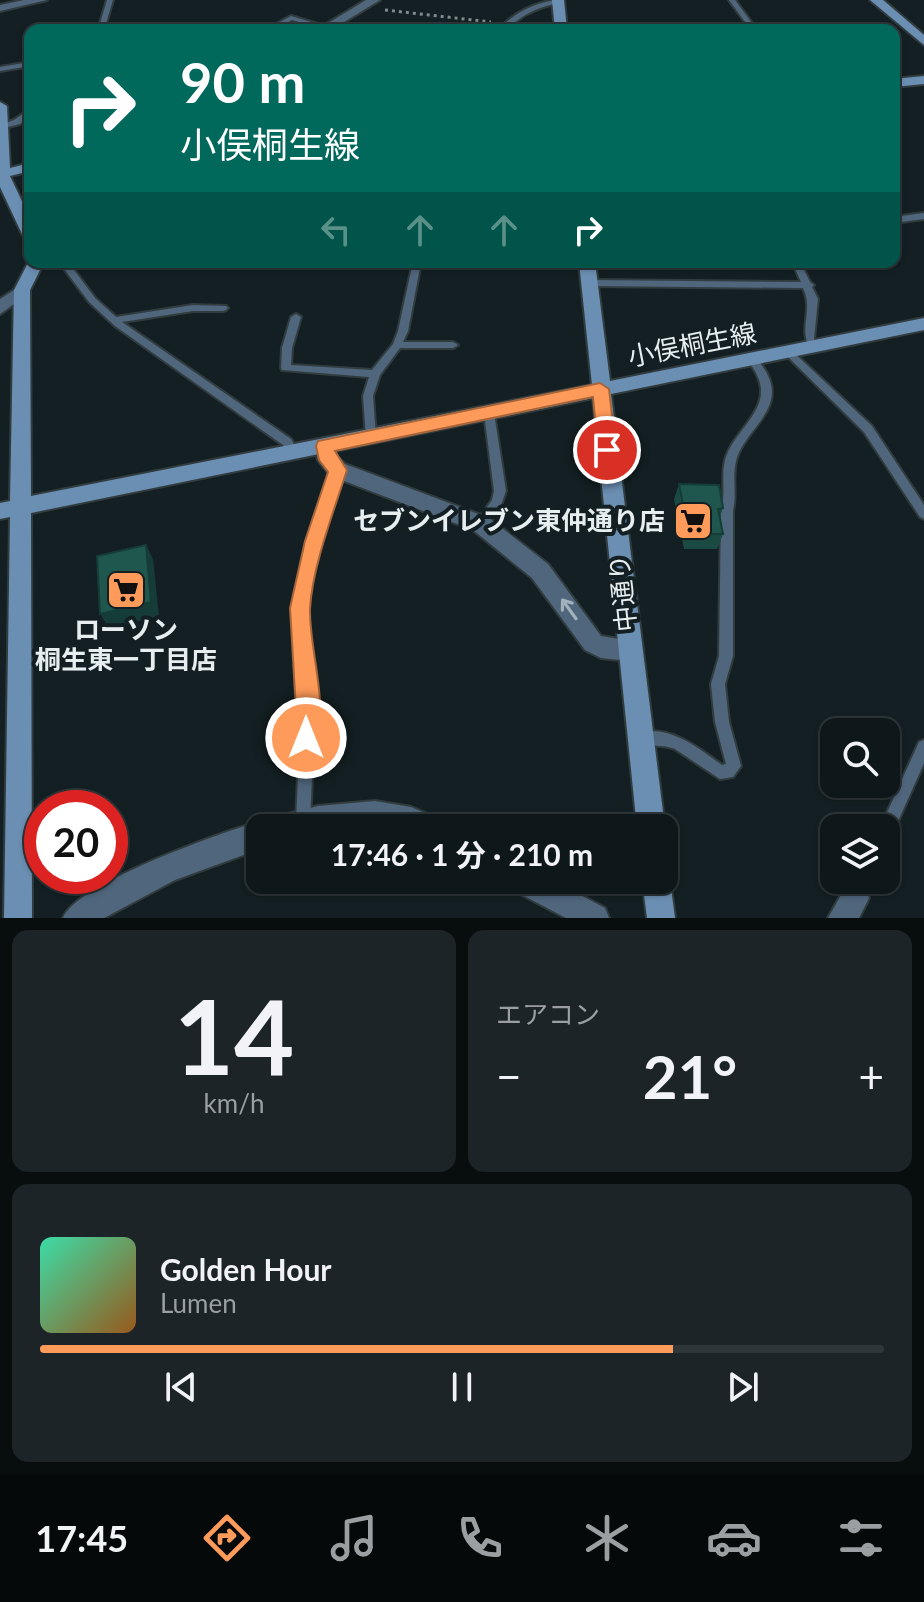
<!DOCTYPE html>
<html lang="ja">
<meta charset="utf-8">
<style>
:root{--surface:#0e171a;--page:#1c2427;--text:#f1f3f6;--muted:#9b9fa2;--line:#2e3639;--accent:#ff9b5a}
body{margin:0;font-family:Lato,"Noto Sans JP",sans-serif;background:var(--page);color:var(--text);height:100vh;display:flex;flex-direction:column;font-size:30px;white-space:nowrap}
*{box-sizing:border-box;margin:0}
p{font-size:26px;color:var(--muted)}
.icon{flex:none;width:44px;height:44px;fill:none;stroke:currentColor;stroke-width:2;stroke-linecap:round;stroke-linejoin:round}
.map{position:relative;height:918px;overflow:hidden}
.drawer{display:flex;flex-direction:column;gap:12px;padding:12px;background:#080d0e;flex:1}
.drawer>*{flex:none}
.guide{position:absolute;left:24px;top:24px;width:876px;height:244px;border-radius:16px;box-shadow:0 2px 6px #0004,0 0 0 2px var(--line);background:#00695c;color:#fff;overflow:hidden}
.fabs{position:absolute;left:820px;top:718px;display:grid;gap:16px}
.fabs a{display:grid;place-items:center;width:80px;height:80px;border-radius:16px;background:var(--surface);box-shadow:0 2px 6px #0004,0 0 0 2px var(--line);font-size:40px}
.speed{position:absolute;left:24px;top:790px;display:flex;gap:16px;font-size:40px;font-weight:700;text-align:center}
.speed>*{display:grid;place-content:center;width:104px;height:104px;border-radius:50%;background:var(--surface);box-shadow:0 2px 6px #0004,0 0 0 2px var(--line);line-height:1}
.speed .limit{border:12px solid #d22;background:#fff;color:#111}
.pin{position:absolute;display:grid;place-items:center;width:68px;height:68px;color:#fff;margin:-34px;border:4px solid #fff;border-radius:50%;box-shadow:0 2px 8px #0007}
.me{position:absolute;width:88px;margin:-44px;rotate:0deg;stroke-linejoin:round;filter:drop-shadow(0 0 6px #0008)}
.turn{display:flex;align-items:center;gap:28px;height:168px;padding:0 24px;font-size:36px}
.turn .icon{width:104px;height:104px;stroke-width:2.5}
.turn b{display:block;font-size:56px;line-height:68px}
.lanes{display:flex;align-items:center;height:76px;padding:0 24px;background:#0003;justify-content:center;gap:40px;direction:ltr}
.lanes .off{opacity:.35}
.big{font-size:60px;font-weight:700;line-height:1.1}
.drawer .card{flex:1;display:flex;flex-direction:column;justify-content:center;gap:12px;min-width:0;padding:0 28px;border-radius:16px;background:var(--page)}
.drawer .dial{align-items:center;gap:0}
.dial b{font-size:104px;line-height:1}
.song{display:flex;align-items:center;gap:24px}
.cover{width:96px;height:96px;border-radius:12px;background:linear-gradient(135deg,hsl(160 70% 55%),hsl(30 70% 35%))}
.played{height:8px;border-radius:4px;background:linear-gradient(90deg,var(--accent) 75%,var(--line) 75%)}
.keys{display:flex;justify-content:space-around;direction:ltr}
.heat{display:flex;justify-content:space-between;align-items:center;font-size:44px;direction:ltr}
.drawer .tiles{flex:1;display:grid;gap:12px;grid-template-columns:1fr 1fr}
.card:last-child{grid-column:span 2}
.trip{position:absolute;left:246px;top:814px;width:432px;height:80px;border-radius:16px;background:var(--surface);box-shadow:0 2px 6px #0004,0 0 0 2px var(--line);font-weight:700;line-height:80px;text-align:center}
.tab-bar{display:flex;height:128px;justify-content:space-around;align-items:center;background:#06090a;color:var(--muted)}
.tab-bar .icon{width:56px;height:56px}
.tab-bar .current{color:var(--accent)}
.tab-bar b{font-size:36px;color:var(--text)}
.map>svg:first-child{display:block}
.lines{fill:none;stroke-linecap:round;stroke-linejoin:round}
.lane-casing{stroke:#313c3f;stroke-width:4}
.street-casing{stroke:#313c3f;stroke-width:4}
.secondary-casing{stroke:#313c3f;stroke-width:4}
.path{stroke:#808a8c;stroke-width:3;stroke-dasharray:3 4;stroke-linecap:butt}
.lane{fill:#50667c;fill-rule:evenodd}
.street{fill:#50667c;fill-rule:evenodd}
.secondary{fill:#6b8fb2;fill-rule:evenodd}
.wall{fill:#1b4a43}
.shaded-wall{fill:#163c37}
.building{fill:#1f564e;stroke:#163c37;stroke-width:2}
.oneway{stroke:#a2b1bc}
.route{fill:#ff9b5a;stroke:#a6653a;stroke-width:2}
.labels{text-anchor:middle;stroke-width:8;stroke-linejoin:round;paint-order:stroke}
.street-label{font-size:26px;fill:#e6eef0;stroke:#131f22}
.poi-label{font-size:26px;font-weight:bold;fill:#e6eef0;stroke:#131f22;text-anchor:end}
</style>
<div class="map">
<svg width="924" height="918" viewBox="0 0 924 918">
<rect width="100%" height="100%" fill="#131f22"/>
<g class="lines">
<g class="lane-casing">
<g id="lane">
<polygon points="107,0 113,0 104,30 98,30"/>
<path d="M558,0L560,1V3C548,5 538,8 527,14C517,19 509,30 498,30C514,13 535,2 558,0Z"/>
<polygon points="729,0 735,0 757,30 751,30"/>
<polygon points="291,16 328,27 329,28 326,30 292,20 273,30 265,30"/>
<polygon points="30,62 30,66 0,71 0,67"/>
<polygon points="27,111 30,111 30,116 20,124 0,129 0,125 14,120"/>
<polygon points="924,213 924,219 894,223 894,217"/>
<polygon points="59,262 68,262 95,298 116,317 193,305 226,306 228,308 226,310 223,311 193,311 122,322 291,439 298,452 297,455 289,455 283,445 115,326 89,302"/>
<polygon points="413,262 421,262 408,331 403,342 453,342 458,345 453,348 400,348 380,375 373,396 376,437 371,441 366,437 363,396 369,377 282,370 281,368 282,348 291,317 296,314 301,317 292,348 291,365 372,370 393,344 398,331"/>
<path d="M792,262H800L810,282L814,285L812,287L818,299L814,339L818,347L813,350L810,349C798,328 814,310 803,288L589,286L584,283L589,280L801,282Z"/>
<polygon points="788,349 791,350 872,426 924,505 924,519 920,517 864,432 785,354 783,352"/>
<path d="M752,356L756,357C760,363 766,370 769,378C783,412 743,431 736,461C732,478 737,494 733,511V656L725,684L729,722L741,766L733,777L720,779L675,749C663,744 649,747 636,743L634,738L636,733C669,724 697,747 722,765L726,764L715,722L711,684L719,656L721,511C726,494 721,477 725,460C733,430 774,409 757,375C755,370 750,364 747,359Z"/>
<polygon points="489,409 494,413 506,491 501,505 485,527 481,529 477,527 475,524 492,500 494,491 484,413"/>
<polygon points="338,466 342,467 344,470 321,541 306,608 315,710 310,822 308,827 300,828 296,822 301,710 294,608 309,541 332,470 334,467"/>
<polygon points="924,740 924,763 891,837 886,839 886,828 880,828 919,742"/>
<polygon points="855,880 871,880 861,904 855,906 849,904 847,898"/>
</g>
</g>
<g class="street-casing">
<g id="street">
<polygon points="24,0 47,0 0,11 0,5"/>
<polygon points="366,0 380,0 331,30 317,30"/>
<polygon points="22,285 30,290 28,294 0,314 0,299"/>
<polygon points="325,439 332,441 337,457 345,464 489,518 548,564 601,636 637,642 641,650 637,658 629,661 601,658 585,650 532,578 473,530 331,476 318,460 315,446 318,441"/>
<path d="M375,801L411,807L437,818L441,828H260V849L175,880L104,918H63C77,883 221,833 260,821L270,827L273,818L318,806Z"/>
<polygon points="509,880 552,880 605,908 609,918 566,918 513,890"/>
<polygon points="855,884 865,888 869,898 859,918 828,918 845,888"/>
</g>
</g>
<g class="secondary-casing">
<g id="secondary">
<polygon points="552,0 564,0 567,30 555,30"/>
<polygon points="870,0 883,0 924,35 924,45"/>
<polygon points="924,76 924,84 894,87 894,79"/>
<polygon points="0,102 7,106 10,168 30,163 30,171 10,176 30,218 30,239 22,234 0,187"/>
<polygon points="30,259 30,262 44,262 30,290 31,496 592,385 579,262 595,262 610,381 924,318 924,330 611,394 665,828 664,829 637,828 593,398 31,513 32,918 4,918 10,517 0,519 0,503 10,501 14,290"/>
<polygon points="664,869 670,880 675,918 647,918 642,880 664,880"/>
</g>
</g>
<polyline class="path" points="385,10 491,22"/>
<use href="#lane" class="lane"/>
<use href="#street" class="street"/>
<use href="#secondary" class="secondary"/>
</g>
<polygon class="wall" points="679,484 723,508 720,517 723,534 717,549 684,549 674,499"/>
<polygon class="shaded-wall" points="146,545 153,559 159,616 109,628 100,614"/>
<g class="building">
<polygon points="679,484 719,485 723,508 718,509 723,534 689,534"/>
<polygon points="146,545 151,602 100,614 97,556"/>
</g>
<defs><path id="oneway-shaft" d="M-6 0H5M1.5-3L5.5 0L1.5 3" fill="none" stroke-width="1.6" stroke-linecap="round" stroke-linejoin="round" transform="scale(2)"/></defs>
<use class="oneway" href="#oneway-shaft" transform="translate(569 609) rotate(-126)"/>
<path class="route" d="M600,383L609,389L616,450L607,456L598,450L593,397L335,451L347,470C334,511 312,567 310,609C309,649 330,709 315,746L306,749L298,746L295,738L296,710L290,608L305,541L328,472L319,460L316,446L318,441Z"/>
<defs>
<g id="supermarket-square" transform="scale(2)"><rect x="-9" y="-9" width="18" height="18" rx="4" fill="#ff9b5a" stroke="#131f22"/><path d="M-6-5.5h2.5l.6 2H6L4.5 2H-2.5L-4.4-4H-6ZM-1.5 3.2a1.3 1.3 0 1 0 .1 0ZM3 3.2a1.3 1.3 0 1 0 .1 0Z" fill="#111"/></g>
</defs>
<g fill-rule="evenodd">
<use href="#supermarket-square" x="693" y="521"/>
<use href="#supermarket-square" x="126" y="590"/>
</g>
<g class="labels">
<g class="street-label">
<text transform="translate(692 345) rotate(-11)" y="9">小俣桐生線</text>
<text transform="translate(623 593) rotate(-96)" y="9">中通り</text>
</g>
<g class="poi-label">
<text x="665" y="530">セブンイレブン東仲通り店</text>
<text x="126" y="639" text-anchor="middle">ローソン<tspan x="126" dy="30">桐生東一丁目店</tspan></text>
</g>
</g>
</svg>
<div class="fabs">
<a><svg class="icon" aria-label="search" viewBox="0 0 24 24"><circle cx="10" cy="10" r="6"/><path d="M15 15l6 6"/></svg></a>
<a><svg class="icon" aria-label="layers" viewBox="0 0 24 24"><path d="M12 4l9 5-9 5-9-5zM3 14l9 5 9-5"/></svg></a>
</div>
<div class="speed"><div class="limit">20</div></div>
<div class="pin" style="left:607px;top:450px;background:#d93025"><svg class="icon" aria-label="arrive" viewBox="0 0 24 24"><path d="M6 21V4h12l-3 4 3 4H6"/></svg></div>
<svg class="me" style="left:306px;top:738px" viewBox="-20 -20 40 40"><circle r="17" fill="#ff9b5a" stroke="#fff" stroke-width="3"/><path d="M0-11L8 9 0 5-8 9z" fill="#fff"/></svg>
<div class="trip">17:46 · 1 分 · 210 m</div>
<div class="guide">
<div class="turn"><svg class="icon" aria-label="right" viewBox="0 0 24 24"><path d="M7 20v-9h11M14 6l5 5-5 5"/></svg><div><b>90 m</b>小俣桐生線</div></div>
<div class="lanes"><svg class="icon off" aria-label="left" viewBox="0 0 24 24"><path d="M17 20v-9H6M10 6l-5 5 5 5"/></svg><svg class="icon off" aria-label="ahead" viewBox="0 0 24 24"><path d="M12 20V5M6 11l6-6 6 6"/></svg><svg class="icon off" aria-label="ahead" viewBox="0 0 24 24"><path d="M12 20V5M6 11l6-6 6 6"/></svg><svg class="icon" aria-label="right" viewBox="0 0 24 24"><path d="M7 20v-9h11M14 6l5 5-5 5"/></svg></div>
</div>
</div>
<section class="drawer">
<div class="tiles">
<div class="card dial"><b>14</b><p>km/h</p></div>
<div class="card"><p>エアコン</p>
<div class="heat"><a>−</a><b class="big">21°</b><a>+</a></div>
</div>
<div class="card">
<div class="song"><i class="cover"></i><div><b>Golden Hour</b><p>Lumen</p></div></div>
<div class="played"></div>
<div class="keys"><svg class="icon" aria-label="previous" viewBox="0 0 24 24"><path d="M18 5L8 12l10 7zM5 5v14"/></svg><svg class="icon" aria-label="pause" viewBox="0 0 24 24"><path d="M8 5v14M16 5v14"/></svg><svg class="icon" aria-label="next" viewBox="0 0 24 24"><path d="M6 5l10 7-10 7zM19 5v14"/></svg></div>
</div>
</div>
</section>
<nav class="tab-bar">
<b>17:45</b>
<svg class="icon current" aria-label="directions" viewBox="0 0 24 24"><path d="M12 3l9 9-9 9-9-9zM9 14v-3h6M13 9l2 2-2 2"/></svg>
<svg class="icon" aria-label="music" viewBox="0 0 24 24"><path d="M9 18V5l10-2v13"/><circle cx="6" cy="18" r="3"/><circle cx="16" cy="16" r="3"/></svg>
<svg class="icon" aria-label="phone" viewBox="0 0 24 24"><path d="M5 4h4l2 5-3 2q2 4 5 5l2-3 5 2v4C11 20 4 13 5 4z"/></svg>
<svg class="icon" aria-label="climate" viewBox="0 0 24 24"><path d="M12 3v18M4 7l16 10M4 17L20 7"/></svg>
<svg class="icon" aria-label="car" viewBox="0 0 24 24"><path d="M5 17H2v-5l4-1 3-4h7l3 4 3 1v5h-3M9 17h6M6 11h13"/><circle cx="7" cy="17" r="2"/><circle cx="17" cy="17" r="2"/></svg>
<svg class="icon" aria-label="filters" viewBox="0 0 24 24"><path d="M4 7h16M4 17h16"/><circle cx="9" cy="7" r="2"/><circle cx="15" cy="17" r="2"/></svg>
</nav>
